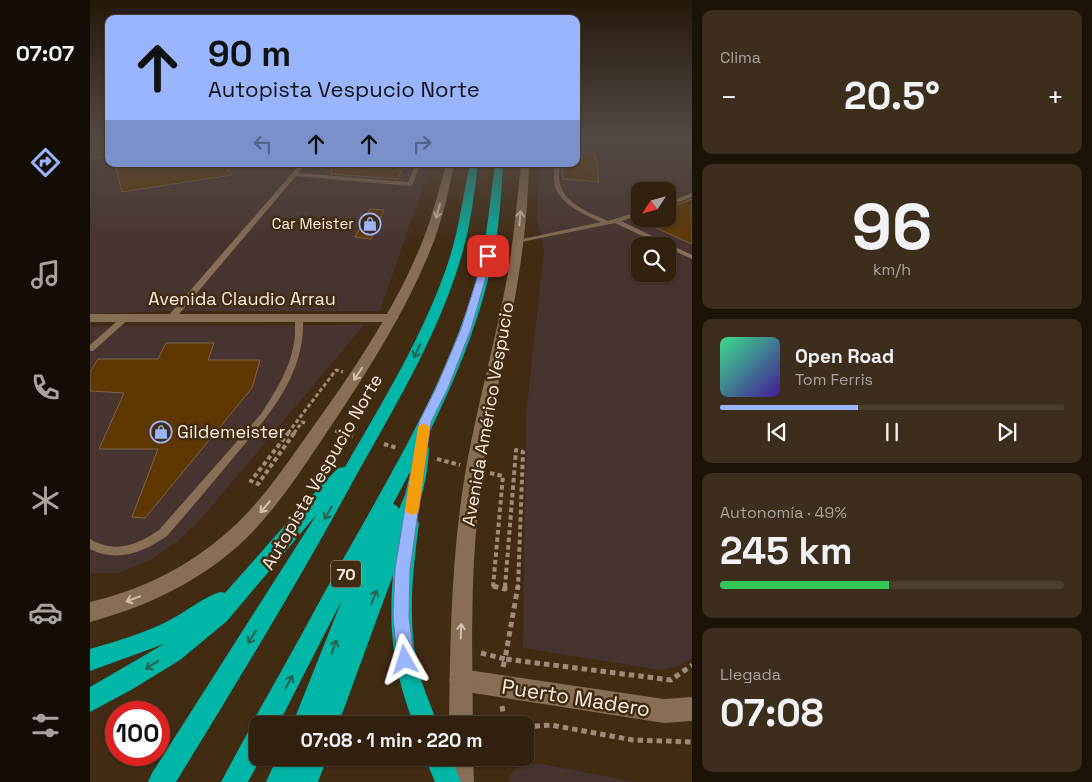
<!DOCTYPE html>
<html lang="es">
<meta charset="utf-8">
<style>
:root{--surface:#31200e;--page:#3d2d1c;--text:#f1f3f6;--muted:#a8a39e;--line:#4c3e2e;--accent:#99b5fd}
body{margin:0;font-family:"Space Grotesk",sans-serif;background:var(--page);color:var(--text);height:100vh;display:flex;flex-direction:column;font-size:19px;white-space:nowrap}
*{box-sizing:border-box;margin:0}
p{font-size:16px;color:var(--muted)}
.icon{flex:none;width:28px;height:28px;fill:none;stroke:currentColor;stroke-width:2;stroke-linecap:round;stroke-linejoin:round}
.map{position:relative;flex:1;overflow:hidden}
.panel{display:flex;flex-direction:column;gap:10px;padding:10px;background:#1b1208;width:400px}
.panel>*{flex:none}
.hud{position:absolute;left:15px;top:15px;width:475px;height:152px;border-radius:10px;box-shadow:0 1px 4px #0004,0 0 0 1px var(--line);background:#99b5fd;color:#111;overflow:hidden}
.needle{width:32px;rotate:234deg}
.controls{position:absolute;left:541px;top:182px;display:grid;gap:10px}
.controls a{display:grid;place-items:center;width:45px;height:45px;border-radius:10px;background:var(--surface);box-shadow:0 1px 4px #0004,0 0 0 1px var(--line);font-size:25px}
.speed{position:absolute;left:15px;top:701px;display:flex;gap:10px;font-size:25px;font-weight:700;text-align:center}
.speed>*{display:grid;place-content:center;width:65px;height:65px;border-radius:50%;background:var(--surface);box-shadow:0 1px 4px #0004,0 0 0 1px var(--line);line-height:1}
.speed .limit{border:8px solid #d22;background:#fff;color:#111}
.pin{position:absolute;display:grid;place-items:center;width:42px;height:42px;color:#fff;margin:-21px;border-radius:10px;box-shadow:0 2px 8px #0006}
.me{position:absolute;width:55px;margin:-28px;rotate:354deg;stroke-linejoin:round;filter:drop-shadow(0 0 4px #0008)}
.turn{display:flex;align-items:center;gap:18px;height:105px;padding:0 20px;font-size:22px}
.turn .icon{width:65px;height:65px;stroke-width:2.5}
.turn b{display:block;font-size:35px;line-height:42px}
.lanes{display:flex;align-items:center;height:48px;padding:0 20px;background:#0003;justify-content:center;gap:25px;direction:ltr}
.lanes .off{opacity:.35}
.big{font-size:38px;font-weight:600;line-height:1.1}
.panel .card{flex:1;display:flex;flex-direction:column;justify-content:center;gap:8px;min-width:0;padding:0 18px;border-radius:10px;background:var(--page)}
.panel .dial{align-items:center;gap:0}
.dial b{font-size:65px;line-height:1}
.song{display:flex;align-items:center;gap:15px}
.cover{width:60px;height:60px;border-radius:8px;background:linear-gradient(135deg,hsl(150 70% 55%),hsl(260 70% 35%))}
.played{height:5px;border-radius:2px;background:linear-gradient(90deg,var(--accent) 40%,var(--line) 40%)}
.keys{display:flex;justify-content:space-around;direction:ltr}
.heat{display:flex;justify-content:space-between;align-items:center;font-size:28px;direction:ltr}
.charge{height:8px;border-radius:4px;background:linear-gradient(90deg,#34c759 49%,var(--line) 0)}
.trip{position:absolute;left:159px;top:716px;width:285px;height:50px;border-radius:10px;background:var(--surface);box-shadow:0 1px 4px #0004,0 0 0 1px var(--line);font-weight:600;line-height:50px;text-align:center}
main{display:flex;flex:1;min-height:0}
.tab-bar{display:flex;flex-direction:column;width:90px;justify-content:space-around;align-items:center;background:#140d06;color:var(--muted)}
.tab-bar .icon{width:35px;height:35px}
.tab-bar .selected{color:var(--accent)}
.tab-bar b{font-size:22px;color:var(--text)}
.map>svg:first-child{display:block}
.industrial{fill:#47332f;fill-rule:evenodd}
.building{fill:#5d3600;stroke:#7f664d}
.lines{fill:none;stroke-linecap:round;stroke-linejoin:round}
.path-far2{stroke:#9e8c79;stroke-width:3;stroke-dasharray:4 2.5;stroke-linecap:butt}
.path-far1{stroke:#9e8c79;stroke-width:4;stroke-dasharray:4.5 3;stroke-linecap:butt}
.path{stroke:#9e8c79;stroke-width:5;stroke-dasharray:5.5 4;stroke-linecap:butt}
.service{fill:#876e54;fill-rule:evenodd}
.minor{fill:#876e54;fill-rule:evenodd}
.tertiary{fill:#876e54;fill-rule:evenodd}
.secondary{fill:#876e54;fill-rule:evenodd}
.motorway{fill:#00b6a7;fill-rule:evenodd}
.oneway{stroke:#d3c1ae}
.oneway2{stroke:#27634e}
.route{fill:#99b5fd;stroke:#6376a4}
.slow{fill:#f59e0b}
.labels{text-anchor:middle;stroke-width:5;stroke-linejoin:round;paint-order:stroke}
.far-poi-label{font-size:15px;fill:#fceddf;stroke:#412b13;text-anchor:end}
.shield{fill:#412b13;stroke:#c4b3a2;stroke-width:1}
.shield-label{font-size:16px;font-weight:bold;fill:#fceddf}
.street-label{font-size:18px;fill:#fceddf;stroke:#412b13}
.poi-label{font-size:18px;fill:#fceddf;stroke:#412b13;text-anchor:start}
.near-street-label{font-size:21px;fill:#fceddf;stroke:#412b13}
</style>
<main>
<nav class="tab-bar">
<b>07:07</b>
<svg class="icon selected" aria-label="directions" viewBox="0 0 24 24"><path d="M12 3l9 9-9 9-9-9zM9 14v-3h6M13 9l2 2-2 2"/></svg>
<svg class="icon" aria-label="music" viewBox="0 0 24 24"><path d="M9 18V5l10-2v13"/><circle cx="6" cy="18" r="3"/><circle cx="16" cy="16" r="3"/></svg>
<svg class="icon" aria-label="phone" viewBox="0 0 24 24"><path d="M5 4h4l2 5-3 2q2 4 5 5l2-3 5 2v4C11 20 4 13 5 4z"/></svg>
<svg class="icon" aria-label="climate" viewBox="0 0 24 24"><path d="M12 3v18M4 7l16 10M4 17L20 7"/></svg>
<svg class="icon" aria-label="car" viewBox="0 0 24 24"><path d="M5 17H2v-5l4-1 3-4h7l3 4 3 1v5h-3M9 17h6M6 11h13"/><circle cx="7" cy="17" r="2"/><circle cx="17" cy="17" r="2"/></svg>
<svg class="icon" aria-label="filters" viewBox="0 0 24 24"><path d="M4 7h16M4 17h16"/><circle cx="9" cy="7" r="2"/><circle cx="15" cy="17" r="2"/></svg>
</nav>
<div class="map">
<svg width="602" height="782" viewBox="0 0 602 782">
<rect width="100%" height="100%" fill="#412b13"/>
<g class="industrial">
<polygon points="0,138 19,138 19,164 341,164 290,311 77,311 0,314"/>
<path d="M486,138H602V658L589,666L570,670L433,648L436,416L454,250L447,218L449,164H486ZM550,191H578V219H550ZM550,246H578V274H550Z"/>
<polygon points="274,325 111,519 88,541 60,560 29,573 0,573 0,326"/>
<polygon points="447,763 545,782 419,782 419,776 429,766"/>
</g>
<g class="building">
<polygon points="0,138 19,138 19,156 0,159"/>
<polygon points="486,152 505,154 509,182 473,179 472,164 486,164"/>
<polygon points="25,164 134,164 142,175 32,192"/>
<polygon points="242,164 314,164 308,179 241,174"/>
<polygon points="602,199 602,244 546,219 578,219 578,208"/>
<polygon points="280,209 294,210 281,239 265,237"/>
<polygon points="76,343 124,343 118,360 170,360 162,388 55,518 42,517 68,449 9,449 34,393 0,391 0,372 8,359 68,359"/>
</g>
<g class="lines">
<g class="path-far2">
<polyline points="245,431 253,433"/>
<polyline points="198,433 246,370 253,372"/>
<polyline points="204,433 212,422 215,423"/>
</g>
<g class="path-far1">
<polyline points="199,432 161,481 168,484 205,432"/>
<polyline points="248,432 263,436"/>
<polyline points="294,444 307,448"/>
<polyline points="347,459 370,465"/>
<polyline points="400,473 413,476 403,587 406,587"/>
<polyline points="415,587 426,450 433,452 428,587"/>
</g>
<g class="path">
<polyline points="403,586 415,589 415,586"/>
<polyline points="391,653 415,659 428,586"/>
<polyline points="413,667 415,659 581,680 602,665"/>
<polyline points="412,706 415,725"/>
<polyline points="435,727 461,725 543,740 602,742"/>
</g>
<g class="service">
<polygon points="210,164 215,164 208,173 318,182 326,164 360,165 363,167 360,169 329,167 323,184 320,186 206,176 84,320 78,320 77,318 78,316"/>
<path d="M464,164H470C469,171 468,180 471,187C477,205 503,214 518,221L550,211V215L531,221L602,255V259L578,248V246H574L525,223L426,243V241L428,240L511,222C495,215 472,205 465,187C463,180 464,171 464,164Z"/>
<polygon points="602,193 602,197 578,206 578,202"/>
<polygon points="34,315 40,315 41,317 3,351 0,351 0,345"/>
<path d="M206,316H212L213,318C216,377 174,421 139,463C118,488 98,512 77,536C54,552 27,563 0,549V539C4,541 7,543 11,544C32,552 53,541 69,530L171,414C185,392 200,369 204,343C206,335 204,325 206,316Z"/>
</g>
<polygon class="minor" points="371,669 574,699 602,697 602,721 574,723 371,691 363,688 359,680 363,672"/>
<polygon class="tertiary" points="0,314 303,314 309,318 303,322 0,322"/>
<g class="secondary">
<path d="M356,164H364C359,190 353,216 344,241C316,313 274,377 231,441C204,481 178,521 141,552C100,586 52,608 0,622V602C47,591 90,571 128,540C165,511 191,472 218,434C262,373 305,310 333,240C343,215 349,189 356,164Z"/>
<path d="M431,164H439C438,201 435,237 429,273C418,345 400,415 391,486C380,565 382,646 383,725H359C360,646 361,566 373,487C384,415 405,345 418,273C424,236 427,200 431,164Z"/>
<polygon points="358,758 383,758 384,782 358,782"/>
</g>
<g class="motorway">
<path d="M380,164H388C384,196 380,229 370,261C346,340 301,413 261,485C206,586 146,684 86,782H58L62,773L227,514L137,621L90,660L41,690L0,712V687L74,644L0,671V649C27,641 55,633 80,620C97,611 112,598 130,592L135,593L211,507L248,468L255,467C293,401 335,333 359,260C369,229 373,196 380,164Z"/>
<path d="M405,164H413C411,198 409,232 401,266C388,327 362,387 334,443L339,448C338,473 333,494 325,517L329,523C323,568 318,614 326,659C330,682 340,703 348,725H324C304,671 298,633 303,575L248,725H202L252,600L188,725H168V758H171L158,782H131L159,730L164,728L163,725L166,716C197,662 226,607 256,554C308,462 364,368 390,265C398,232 400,198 405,164ZM321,470L315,495L309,509L307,506L303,504Z"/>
<polygon points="187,758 237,758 228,782 176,782"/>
<polygon points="335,758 361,758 371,782 345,782"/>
</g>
</g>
<defs><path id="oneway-shaft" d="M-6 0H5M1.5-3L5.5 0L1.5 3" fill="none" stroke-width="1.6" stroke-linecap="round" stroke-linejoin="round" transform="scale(1.25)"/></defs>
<g class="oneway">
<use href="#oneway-shaft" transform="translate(348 211) rotate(105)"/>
<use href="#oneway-shaft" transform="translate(430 218) rotate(-84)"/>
<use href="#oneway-shaft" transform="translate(268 374) rotate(124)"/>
<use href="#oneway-shaft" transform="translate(175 507) rotate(130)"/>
<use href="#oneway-shaft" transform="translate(43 599) rotate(159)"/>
<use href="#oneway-shaft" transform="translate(371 631) rotate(-88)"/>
</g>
<g class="oneway2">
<use href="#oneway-shaft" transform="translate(327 351) rotate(115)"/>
<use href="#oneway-shaft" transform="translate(238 513) rotate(120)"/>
<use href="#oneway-shaft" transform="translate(284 597) rotate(-69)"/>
<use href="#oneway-shaft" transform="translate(162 637) rotate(122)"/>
<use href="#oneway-shaft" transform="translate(244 647) rotate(-70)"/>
<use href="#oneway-shaft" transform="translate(62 665) rotate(147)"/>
<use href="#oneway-shaft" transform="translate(199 682) rotate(-61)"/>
</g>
<linearGradient id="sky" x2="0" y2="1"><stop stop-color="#24180a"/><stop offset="0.56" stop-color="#544a44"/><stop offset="1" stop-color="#544a44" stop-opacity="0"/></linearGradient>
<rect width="602" height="248" fill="url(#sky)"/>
<polygon class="route" points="398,254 402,256 381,329 358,388 341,422 320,569 319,616 324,660 321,665 315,668 309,665 307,660 303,616 305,569 329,422 346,388 371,329 394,256"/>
<polygon class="slow" points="334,423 340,427 329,509 327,513 322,515 317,513 315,509 328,427"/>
<defs>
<g id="shop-ring" transform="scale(1.125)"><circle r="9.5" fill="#412b13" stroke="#99b5fd" stroke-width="1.5"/><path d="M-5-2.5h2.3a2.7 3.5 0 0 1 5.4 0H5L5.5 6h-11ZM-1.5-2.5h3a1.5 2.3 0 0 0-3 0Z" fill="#99b5fd"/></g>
</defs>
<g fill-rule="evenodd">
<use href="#shop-ring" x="280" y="224"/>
<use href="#shop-ring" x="71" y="432"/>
</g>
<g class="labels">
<g class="far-poi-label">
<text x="264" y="229">Car Meister</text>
</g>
<rect class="shield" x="241" y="560.5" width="30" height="27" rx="4"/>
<g class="shield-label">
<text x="256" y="580">70</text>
</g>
<g class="street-label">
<text x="152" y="305">Avenida Claudio Arrau</text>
<text transform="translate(398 414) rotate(-80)" y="6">Avenida Américo Vespucio</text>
<text transform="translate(232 472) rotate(-60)" y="6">Autopista Vespucio Norte</text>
</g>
<g class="poi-label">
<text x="87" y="438">Gildemeister</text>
</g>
<g class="near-street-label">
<text transform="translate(486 698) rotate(9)" y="7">Puerto Madero</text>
</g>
</g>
</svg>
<div class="controls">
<a><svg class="needle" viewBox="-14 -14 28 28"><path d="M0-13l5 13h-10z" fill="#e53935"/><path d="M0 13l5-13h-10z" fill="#a8a39e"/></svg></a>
<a><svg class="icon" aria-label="search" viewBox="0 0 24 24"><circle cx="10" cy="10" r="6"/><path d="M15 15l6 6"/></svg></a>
</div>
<div class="speed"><div class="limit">100</div></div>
<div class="pin" style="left:398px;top:256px;background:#d93025"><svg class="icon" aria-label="arrive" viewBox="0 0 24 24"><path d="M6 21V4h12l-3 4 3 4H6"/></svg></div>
<svg class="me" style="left:315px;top:660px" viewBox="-20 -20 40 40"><path d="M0-17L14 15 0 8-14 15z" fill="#99b5fd" stroke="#fff" stroke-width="4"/></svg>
<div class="trip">07:08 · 1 min · 220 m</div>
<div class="hud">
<div class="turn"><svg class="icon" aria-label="ahead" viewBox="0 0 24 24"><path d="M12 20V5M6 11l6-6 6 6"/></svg><div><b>90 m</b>Autopista Vespucio Norte</div></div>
<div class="lanes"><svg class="icon off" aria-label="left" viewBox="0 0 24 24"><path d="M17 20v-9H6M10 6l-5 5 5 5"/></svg><svg class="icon" aria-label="ahead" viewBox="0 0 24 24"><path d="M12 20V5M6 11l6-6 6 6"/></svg><svg class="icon" aria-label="ahead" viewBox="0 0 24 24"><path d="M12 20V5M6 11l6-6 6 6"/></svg><svg class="icon off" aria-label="right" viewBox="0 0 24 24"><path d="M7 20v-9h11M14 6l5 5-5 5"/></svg></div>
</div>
</div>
<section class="panel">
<div class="card"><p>Clima</p>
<div class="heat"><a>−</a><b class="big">20.5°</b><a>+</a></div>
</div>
<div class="card dial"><b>96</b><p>km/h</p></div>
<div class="card">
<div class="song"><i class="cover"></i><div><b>Open Road</b><p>Tom Ferris</p></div></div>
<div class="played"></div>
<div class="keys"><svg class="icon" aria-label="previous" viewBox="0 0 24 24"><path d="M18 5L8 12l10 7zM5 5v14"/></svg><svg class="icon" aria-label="pause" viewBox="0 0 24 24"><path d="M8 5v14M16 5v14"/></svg><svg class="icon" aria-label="next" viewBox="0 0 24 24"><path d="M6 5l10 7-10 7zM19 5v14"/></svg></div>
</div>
<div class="card"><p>Autonomía · 49%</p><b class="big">245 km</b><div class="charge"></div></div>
<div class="card"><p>Llegada</p><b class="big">07:08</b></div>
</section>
</main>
